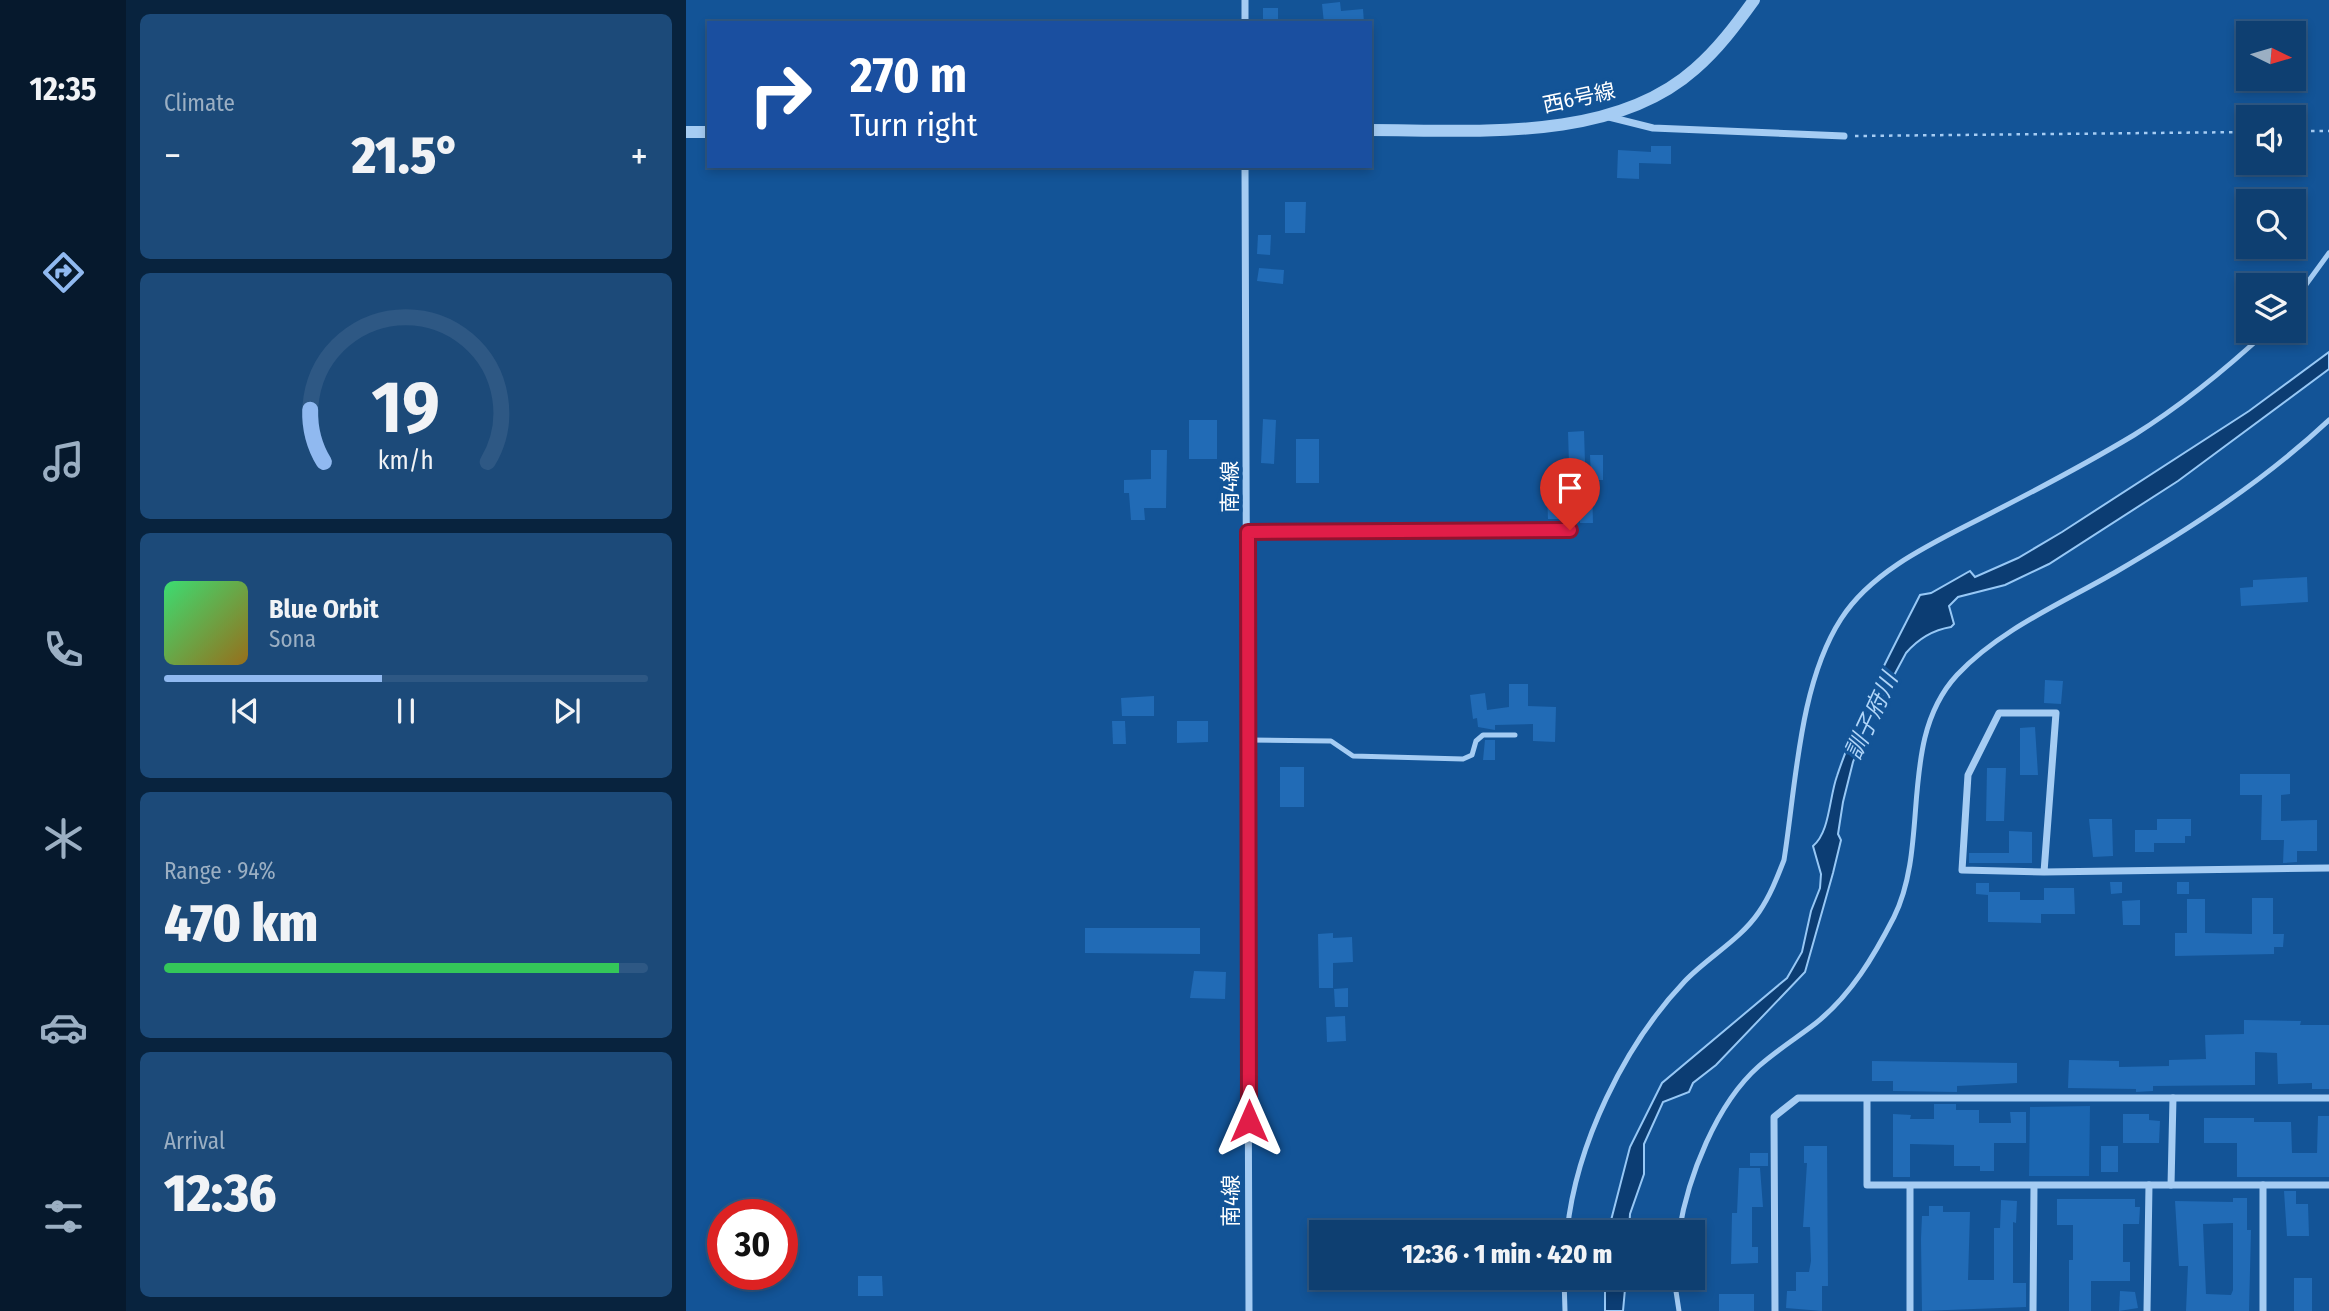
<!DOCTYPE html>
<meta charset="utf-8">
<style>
:root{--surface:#0e3f71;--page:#1c4a79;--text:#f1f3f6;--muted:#9bafc3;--line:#2e5884;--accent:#90b9f0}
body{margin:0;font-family:"Fira Sans Condensed","Noto Sans JP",sans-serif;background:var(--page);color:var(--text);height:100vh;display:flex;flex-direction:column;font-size:26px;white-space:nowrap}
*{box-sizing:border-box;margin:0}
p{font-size:23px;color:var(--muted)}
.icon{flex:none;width:38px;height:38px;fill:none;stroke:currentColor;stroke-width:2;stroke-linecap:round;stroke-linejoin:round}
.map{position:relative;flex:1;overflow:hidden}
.drawer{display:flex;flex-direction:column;gap:14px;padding:14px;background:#08233e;width:560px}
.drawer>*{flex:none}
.guide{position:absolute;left:21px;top:21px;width:665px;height:147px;border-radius:0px;box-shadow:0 4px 10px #0003,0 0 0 2px var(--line);background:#1a4fa0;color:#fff;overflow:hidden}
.needle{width:46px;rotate:95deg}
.fabs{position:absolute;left:1550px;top:21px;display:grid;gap:14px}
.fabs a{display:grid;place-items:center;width:70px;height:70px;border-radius:0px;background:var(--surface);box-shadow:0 4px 10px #0003,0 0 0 2px var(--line);font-size:35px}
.speed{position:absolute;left:21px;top:1199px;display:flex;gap:14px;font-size:35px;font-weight:700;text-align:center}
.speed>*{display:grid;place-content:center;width:91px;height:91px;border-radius:50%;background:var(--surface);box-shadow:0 4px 10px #0003,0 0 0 2px var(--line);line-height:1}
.speed .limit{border:10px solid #d22;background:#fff;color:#111}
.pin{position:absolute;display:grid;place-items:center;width:60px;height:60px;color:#fff;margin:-72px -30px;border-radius:50% 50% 50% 0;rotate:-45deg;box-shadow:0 0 7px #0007}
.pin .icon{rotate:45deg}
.me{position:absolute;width:77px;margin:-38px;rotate:0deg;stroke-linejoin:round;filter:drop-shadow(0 0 5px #0008)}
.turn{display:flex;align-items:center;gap:24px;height:147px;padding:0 28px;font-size:32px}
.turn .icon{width:91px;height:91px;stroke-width:2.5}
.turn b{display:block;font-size:49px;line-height:60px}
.big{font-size:52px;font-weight:800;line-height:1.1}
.drawer .card{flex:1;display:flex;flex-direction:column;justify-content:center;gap:10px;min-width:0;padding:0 24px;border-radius:10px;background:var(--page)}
.drawer .dial{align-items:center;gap:0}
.dial svg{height:182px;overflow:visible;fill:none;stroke:var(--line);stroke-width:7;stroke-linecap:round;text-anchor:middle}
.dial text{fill:var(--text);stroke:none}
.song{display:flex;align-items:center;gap:21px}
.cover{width:84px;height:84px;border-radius:10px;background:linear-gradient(135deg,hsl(140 70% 55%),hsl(40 70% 35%))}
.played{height:7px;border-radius:4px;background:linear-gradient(90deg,var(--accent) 45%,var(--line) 45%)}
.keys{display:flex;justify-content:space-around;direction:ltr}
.heat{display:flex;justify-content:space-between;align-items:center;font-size:38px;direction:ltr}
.charge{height:10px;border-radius:5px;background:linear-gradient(90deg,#34c759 94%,var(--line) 0)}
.trip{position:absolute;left:623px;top:1220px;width:396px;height:70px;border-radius:0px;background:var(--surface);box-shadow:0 4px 10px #0003,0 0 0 2px var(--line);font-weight:800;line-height:70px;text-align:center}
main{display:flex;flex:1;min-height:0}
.tabs{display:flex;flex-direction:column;width:126px;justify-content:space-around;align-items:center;background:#06192d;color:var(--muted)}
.tabs .icon{width:49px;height:49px}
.tabs .current{color:var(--accent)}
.tabs b{font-size:32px;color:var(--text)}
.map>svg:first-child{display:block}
.green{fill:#1b66b1}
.water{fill:#0c3d73;stroke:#97c8f6;stroke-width:2}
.building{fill:#216bb6;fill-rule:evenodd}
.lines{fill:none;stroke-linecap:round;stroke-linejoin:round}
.path{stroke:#a5ccf3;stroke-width:2.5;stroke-dasharray:3.5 5;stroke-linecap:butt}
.service{stroke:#a5ccf3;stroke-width:5}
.minor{stroke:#a5ccf3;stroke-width:7}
.tertiary{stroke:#a5ccf3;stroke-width:12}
.route-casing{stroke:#92132f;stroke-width:18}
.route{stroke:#e11d48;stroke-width:12}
.labels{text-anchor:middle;stroke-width:7;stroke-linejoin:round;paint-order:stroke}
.street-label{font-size:21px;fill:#fff;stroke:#135497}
.water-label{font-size:23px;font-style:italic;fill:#b1d6f9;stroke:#135497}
</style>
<main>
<nav class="tabs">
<b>12:35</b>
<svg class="icon current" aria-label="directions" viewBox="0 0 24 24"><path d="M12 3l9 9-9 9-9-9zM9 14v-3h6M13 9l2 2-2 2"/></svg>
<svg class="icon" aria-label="music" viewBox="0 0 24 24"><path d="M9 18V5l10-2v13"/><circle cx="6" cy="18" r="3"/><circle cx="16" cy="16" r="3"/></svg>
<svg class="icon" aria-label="phone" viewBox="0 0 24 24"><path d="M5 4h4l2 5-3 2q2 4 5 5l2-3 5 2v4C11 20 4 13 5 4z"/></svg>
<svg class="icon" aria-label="climate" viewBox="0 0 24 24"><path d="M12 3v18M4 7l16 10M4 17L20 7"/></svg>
<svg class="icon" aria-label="car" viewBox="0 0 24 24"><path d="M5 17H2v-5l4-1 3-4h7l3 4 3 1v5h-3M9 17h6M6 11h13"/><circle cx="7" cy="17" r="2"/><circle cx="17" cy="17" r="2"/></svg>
<svg class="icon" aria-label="filters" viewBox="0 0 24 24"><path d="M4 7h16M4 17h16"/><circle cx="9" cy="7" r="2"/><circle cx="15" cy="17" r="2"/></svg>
</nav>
<section class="drawer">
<div class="card"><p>Climate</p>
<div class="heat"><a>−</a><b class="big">21.5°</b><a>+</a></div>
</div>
<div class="card dial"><svg viewBox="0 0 100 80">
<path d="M14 69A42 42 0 1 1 86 69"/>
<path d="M14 69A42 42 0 0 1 8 46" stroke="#90b9f0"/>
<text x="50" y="56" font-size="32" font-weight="700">19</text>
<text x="50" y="72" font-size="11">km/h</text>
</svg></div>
<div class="card">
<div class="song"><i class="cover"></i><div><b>Blue Orbit</b><p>Sona</p></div></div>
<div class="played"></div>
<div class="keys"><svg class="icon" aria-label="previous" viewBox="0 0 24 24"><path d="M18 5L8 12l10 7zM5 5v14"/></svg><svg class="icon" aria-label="pause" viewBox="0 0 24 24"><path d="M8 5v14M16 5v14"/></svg><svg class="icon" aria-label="next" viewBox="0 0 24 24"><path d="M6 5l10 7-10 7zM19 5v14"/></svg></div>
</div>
<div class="card"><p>Range · 94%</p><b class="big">470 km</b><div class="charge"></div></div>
<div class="card"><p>Arrival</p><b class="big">12:36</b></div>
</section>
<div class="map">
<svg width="1643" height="1311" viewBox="0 0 1643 1311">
<rect width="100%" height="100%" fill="#135497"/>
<polygon class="green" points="1404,1106 1403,1176 1343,1176 1344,1107"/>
<g class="water">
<path d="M1643,352V369L1492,481L1363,564L1319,585L1272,597L1263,606L1268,624L1265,627C1247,630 1232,639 1220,653L1183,722L1167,762L1157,802L1152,834L1155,840L1147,873L1119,972L1030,1065L1007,1083L1003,1092L977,1102L958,1144V1174L944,1214L943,1232H922L944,1147L976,1083L1101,978L1116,952L1125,911L1134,888L1135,874L1127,846C1144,832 1143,798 1151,776C1172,713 1204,654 1234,595L1245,593L1284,571L1289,577L1332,558L1376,532L1563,411Z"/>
<polygon points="919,1278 940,1278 937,1311 919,1311"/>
</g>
<g class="building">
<polygon points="654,2 655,11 677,9 678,23 638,23 636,4"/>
<rect x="577" y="8" width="15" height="15"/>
<polygon points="965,146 985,146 985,164 953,163 953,179 931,178 932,150 965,152"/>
<polygon points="599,202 620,202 619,233 599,233"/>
<polygon points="572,235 585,235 584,255 571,254"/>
<polygon points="573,268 598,270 597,284 571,281"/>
<polygon points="577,419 590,420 588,464 575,463"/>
<rect x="503" y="420" width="28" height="39"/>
<polygon points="898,431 899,463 883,463 882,432"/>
<rect x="610" y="439" width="23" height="44"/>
<polygon points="465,450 481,450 480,508 458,508 459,520 445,520 443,493 438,493 438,480 465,479"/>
<polygon points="904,455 917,455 917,480 905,480"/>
<polygon points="860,471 874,471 879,519 862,519"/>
<polygon points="906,485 907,523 894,523 894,518 889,518 888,486"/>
<polygon points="1621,577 1622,602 1555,606 1554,588 1567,587 1567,580"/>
<polygon points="1359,680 1377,681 1375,704 1358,703"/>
<polygon points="823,684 842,684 842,706 870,707 869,742 847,741 847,724 809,725 809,730 792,727 791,718 787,719 784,695 799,693 801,710 823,707"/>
<polygon points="468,696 468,716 436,716 435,698"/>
<polygon points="426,721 439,721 440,744 427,744"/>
<polygon points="491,721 522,721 522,742 491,743"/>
<polygon points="1349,727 1352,775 1334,775 1334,728"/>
<polygon points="799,740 809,740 809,760 797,760"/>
<rect x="594" y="767" width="24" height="40"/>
<polygon points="1301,768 1320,768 1318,821 1300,821"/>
<polygon points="1554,774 1604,774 1604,794 1595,795 1595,821 1631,820 1631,851 1611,851 1611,862 1597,863 1598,840 1575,840 1576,795 1554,795"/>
<polygon points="1403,819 1426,819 1427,856 1407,857"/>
<polygon points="1471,819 1505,819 1505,836 1499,836 1499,843 1468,843 1468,852 1449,852 1449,830 1471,830"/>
<polygon points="1323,831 1346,832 1346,863 1283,863 1283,853 1323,853"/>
<polygon points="1424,882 1436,882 1436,893 1425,894"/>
<rect x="1491" y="882" width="12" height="12"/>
<polygon points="1290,883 1303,883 1303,892 1334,892 1334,900 1358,900 1358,888 1388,888 1389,914 1355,914 1355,923 1302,922 1302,895 1290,894"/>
<polygon points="1566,898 1587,898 1587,934 1598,934 1597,947 1588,947 1588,954 1489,956 1489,933 1501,933 1501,899 1519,899 1519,933 1566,934"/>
<polygon points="1454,900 1454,925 1437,925 1436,901"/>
<polygon points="399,928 514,928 514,954 399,953"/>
<polygon points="647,933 647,938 666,937 667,962 647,963 647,988 633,988 632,934"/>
<polygon points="508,971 540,972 539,999 504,998"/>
<polygon points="662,988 662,1007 649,1007 648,989"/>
<polygon points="659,1016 660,1041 641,1042 640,1017"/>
<polygon points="1558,1020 1615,1021 1614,1025 1643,1025 1643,1089 1626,1089 1626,1083 1592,1084 1591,1053 1569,1052 1569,1085 1467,1086 1467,1091 1450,1092 1450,1089 1382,1088 1383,1060 1433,1061 1433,1067 1483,1066 1483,1060 1520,1059 1519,1035 1558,1034"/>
<polygon points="1186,1061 1331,1063 1331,1083 1271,1086 1271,1092 1207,1091 1207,1081 1186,1081"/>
<polygon points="1248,1104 1270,1104 1270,1110 1293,1110 1293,1123 1325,1123 1324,1112 1340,1112 1340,1143 1308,1143 1308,1171 1294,1171 1294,1166 1268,1166 1268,1145 1224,1144 1224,1177 1207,1177 1207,1114 1225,1115 1224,1119 1248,1119"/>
<polygon points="1437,1114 1463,1114 1463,1120 1474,1121 1473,1143 1437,1143"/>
<polygon points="1632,1116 1643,1116 1643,1177 1551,1177 1551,1143 1518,1143 1518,1118 1568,1118 1568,1122 1605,1122 1606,1153 1631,1153"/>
<polygon points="1118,1146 1141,1146 1142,1286 1136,1286 1136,1311 1100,1308 1101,1291 1110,1291 1110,1272 1123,1272 1125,1261 1124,1227 1117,1227 1121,1163 1118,1163"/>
<rect x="1415" y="1146" width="17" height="26"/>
<rect x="1064" y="1153" width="18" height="13"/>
<polygon points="1053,1168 1074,1168 1077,1207 1066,1207 1066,1247 1072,1247 1072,1263 1045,1264 1046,1213 1051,1213"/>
<polygon points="1598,1191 1610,1191 1610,1204 1622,1204 1623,1236 1601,1236"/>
<path d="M1547,1198H1561V1230H1565L1563,1311H1500L1502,1266H1493L1489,1201L1547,1202ZM1547,1223V1290L1545,1295L1520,1294L1517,1224Z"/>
<polygon points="1371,1199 1449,1199 1449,1207 1454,1207 1453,1224 1437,1224 1437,1262 1444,1262 1444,1281 1405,1281 1405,1311 1383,1311 1383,1260 1387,1260 1387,1225 1371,1225"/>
<polygon points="1315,1200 1331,1201 1330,1223 1327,1222 1327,1283 1340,1283 1340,1307 1236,1311 1235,1239 1236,1216 1243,1216 1243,1206 1257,1206 1257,1212 1284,1212 1282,1280 1308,1280 1308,1228 1314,1228"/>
<polygon points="172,1276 196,1276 197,1296 172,1296"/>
<rect x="1608" y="1278" width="18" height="33"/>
<polygon points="1434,1291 1449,1292 1452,1308 1433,1311"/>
<rect x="1033" y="1294" width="35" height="17"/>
</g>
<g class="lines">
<g class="path">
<polyline points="1608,131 1643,131"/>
<polyline points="1169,136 1563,132"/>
</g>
<g class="service">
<polyline points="1608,301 1643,253"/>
<polyline points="562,532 884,530 883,476"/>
<polyline points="563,740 645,741 667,756 777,759 786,755 790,741 797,735 829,735"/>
<path d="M881,1232C890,1145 938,1045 999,981C1022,957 1054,940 1073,912C1084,896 1091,878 1098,860C1110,785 1113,684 1155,619C1188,567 1256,539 1309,511C1356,487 1403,462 1448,435C1496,405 1540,369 1581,331"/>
<path d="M993,1232C1002,1177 1030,1104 1073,1066C1091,1050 1112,1037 1130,1023C1165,995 1188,956 1208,917C1245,842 1211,740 1271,675C1313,630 1376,603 1428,573C1505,528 1578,481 1643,420"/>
<polyline points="878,1278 879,1311"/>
<polyline points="988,1278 993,1311"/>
</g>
<g class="minor">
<polyline points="559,0 559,23"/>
<polyline points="923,117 967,128 1158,136"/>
<polyline points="559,166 563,1311"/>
<polyline points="1358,872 1370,713 1313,713 1282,775 1276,870 1358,872 1643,868"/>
<polyline points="1181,1099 1181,1185 1643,1185"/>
<polyline points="1485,1185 1487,1098"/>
<polyline points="1089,1311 1088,1117 1112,1098 1643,1098"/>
<polyline points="1224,1311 1224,1186"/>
<polyline points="1347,1311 1348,1186"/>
<polyline points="1461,1311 1463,1185"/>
<polyline points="1577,1311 1577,1185"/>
</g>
<g class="tertiary">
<path d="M684,130C788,130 926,143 1009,69C1032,49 1050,25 1068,0"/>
<polyline points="0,132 23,132"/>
</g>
</g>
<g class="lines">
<g class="route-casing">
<polyline id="route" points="563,1121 562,532 884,530"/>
</g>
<use href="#route" class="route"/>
</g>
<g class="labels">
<g class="street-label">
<text transform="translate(893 98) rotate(-12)" y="7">西6号線</text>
<text transform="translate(544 487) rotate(-90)" y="7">南4線</text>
<text transform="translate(545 1201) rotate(-90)" y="7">南4線</text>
</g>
<g class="water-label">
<text transform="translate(1185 716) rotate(-65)" y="8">訓子府川</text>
</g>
</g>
</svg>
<div class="fabs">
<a><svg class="needle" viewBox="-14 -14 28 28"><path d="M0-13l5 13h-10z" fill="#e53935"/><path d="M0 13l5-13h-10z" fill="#9bafc3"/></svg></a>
<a><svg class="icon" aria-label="sound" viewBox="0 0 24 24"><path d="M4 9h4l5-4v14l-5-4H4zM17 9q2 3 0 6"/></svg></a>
<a><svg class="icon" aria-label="search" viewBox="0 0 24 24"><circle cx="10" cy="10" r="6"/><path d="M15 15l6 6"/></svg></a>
<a><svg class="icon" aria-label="layers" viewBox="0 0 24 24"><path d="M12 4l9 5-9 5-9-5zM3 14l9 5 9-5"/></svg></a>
</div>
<div class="speed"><div class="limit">30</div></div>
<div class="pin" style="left:884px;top:530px;background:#d93025"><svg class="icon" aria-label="arrive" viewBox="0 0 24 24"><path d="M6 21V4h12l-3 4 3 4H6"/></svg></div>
<svg class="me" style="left:563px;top:1121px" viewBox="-20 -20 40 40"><path d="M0-17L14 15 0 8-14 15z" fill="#e11d48" stroke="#fff" stroke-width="4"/></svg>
<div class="trip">12:36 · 1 min · 420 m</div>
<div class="guide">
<div class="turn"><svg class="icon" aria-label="right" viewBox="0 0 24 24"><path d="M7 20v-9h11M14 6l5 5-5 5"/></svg><div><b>270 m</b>Turn right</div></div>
</div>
</div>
</main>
